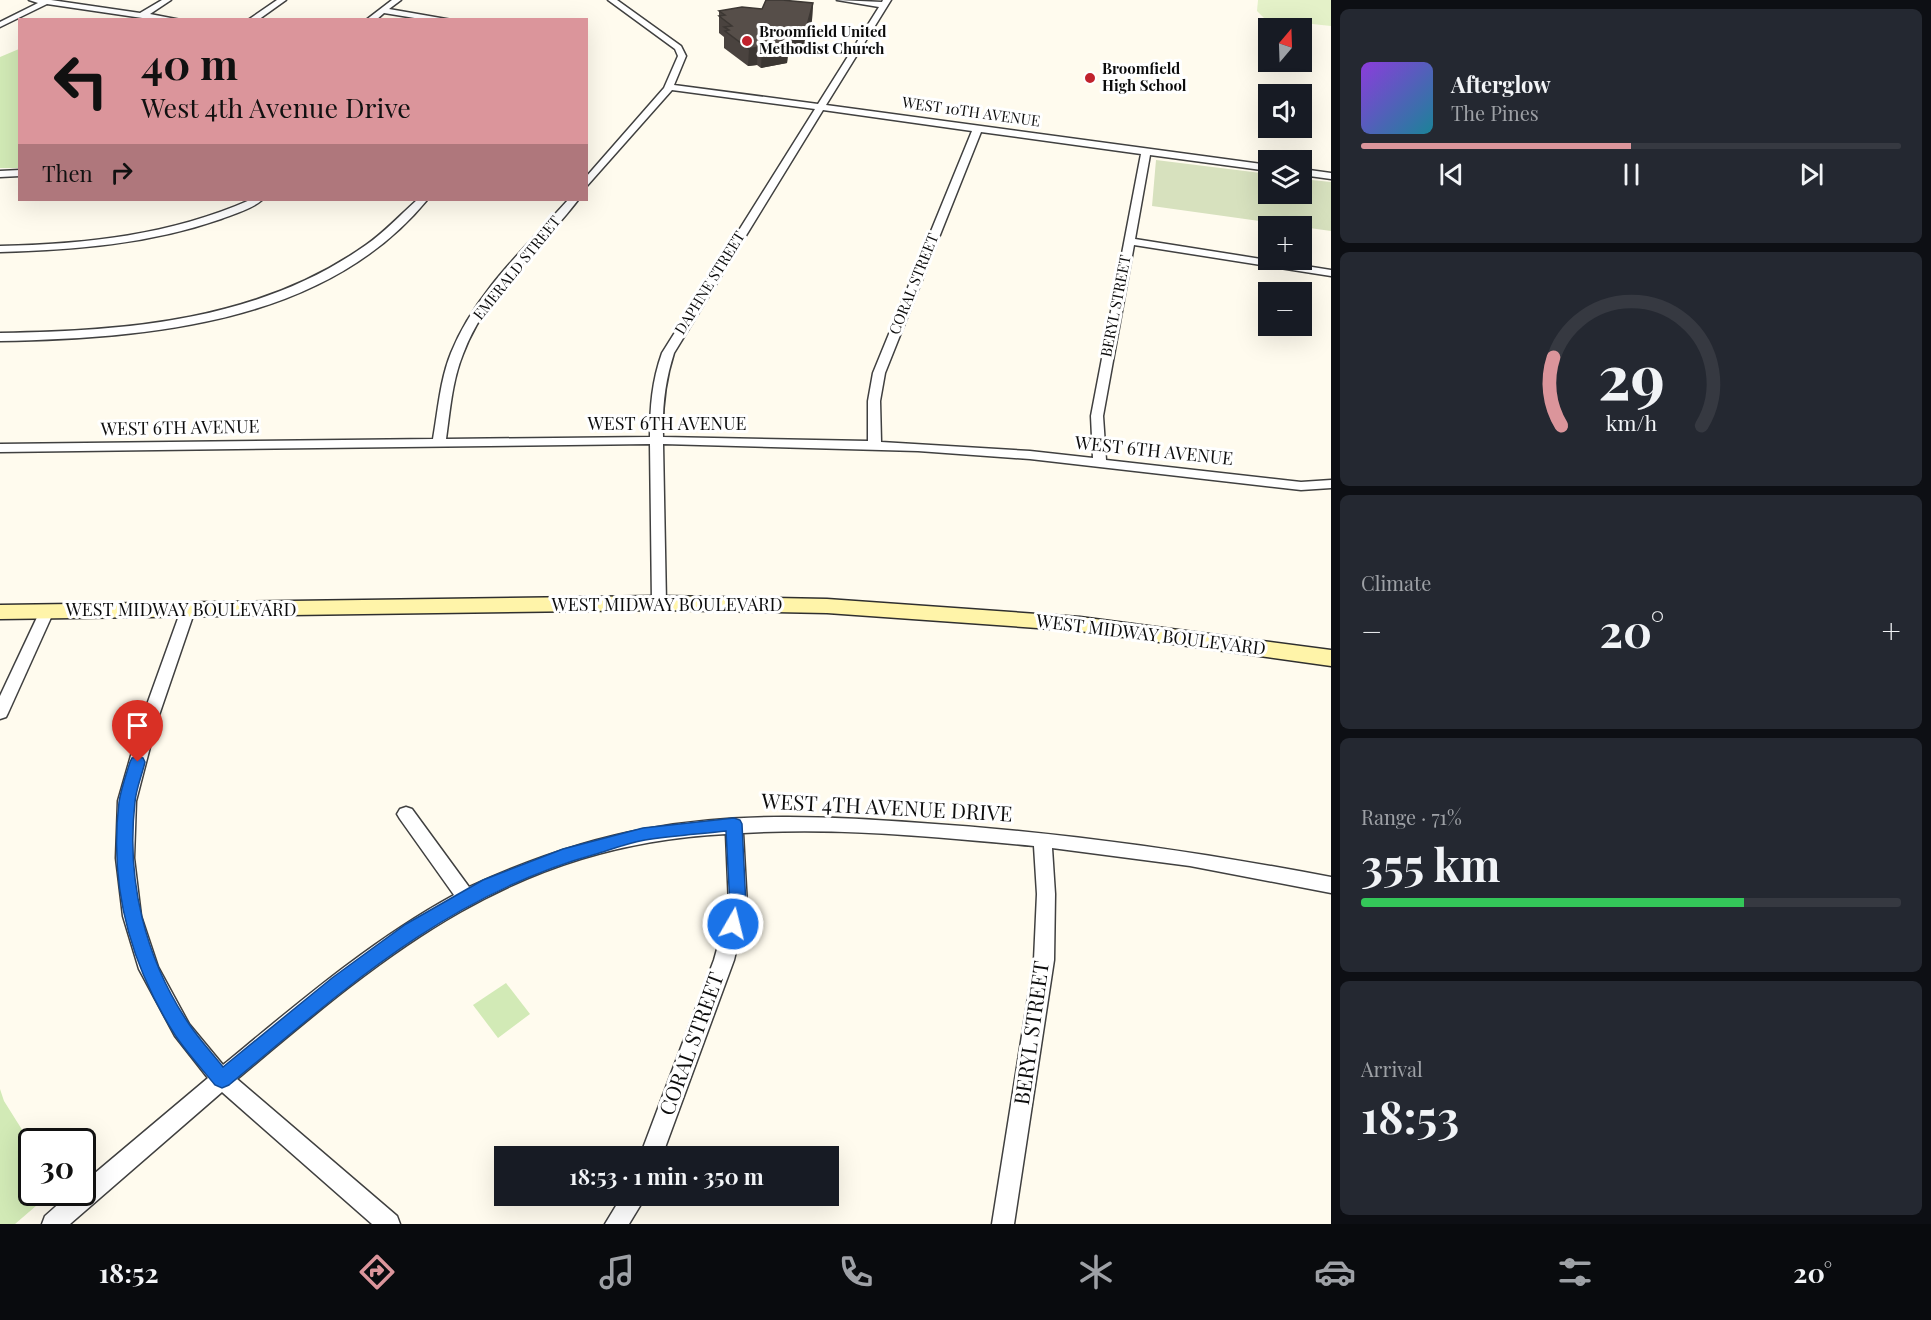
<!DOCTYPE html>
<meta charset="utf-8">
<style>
:root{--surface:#171b24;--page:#242831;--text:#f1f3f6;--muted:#9ea1a6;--line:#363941;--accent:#db959b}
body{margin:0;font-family:"Playfair Display",serif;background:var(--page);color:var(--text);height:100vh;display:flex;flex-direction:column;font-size:22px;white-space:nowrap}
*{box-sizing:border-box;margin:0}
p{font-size:20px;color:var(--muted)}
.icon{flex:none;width:33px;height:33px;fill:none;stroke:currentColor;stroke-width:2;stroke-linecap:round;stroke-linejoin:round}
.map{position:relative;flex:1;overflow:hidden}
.side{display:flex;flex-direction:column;gap:9px;padding:9px;background:#0d0f14;width:600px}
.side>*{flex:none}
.guide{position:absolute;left:18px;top:18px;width:570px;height:183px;border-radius:0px;box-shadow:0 6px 24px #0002;background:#db959b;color:#111;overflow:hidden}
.needle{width:39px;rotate:19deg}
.controls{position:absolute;left:1258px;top:18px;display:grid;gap:12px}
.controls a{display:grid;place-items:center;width:54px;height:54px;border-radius:0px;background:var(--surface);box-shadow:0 6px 24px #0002;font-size:30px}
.speed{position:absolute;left:18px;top:1128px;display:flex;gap:12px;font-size:30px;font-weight:700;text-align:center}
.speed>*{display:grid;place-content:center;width:78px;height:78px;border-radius:50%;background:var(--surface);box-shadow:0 6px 24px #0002;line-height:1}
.speed .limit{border:3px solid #111;border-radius:9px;background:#fff;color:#111}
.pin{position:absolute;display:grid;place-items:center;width:51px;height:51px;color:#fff;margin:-62px -26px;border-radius:50% 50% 50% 0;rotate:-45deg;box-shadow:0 0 6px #0007}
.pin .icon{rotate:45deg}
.me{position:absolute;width:66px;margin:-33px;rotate:8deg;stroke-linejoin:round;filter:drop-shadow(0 0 4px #0008)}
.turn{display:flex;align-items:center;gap:21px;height:126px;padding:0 24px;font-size:27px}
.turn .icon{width:78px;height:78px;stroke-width:2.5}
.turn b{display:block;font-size:42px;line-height:51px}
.then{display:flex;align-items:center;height:57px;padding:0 24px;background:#0003;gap:12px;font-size:22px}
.big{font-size:45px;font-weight:700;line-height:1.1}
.side .widget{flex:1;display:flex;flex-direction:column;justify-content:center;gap:9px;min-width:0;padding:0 21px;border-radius:9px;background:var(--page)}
.side .dial{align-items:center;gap:0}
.dial svg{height:156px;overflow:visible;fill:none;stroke:var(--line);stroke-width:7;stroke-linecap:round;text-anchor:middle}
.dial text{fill:var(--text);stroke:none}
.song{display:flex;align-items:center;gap:18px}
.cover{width:72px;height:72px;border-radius:9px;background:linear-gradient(135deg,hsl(270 70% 55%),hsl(190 70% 35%))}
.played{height:6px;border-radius:3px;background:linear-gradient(90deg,var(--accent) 50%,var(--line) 50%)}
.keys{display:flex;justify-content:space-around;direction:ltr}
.heat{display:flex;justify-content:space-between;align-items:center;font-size:33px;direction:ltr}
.charge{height:9px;border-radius:4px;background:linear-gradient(90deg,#34c759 71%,var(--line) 0)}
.trip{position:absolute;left:494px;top:1146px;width:345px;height:60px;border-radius:0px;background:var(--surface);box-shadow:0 6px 24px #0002;font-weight:700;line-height:60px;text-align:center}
.tab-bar{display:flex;height:96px;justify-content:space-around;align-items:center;background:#090b0e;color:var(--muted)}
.tab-bar .icon{width:42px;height:42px}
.tab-bar .selected{color:var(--accent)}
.tab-bar b{font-size:27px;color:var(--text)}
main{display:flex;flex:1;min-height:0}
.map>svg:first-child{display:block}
.green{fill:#d2eab6}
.cemetery{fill:#d7e1be}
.pitch{fill:#e4f1c8}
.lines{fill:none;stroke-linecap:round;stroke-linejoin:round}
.minor-casing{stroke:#404040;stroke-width:3}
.secondary-casing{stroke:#2f2f2f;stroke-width:3}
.minor{fill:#fff;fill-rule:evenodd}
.secondary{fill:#fff4a9;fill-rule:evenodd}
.wall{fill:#4a433f}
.shaded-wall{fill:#3c3733}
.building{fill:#564e49;stroke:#3c3733;stroke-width:1.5}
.route{fill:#1a73e8;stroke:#114b97;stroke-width:1.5}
.poi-dot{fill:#c1222c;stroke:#fff;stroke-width:2}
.labels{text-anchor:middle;stroke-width:6;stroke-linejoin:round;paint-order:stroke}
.far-poi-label{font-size:15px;font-weight:bold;fill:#0d0d0d;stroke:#fff;text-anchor:start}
.far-street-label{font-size:15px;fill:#0d0d0d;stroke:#fff}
.street-label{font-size:18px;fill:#0d0d0d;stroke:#fff}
.near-street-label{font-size:21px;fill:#0d0d0d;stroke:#fff}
</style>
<main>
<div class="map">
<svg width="1331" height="1224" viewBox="0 0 1331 1224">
<rect width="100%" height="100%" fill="#fffbee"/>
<g class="green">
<polygon points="19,49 19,168 0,168 0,57"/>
<polygon points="506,983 530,1014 498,1038 473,1005"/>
<polygon points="0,1089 4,1101 31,1144 32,1192 51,1193 15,1224 0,1224"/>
</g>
<polygon class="cemetery" points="1156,160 1269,174 1269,194 1302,194 1302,179 1331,182 1331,231 1152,206"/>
<polygon class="pitch" points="1258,0 1331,0 1331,26 1265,19 1257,11"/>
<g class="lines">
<g class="minor-casing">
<g id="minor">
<polygon points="29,0 51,0 140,13 162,0 171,0 150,14 181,20 156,20 47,4 0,27 0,22 38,3"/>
<polygon points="277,0 286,0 258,20 248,20"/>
<polygon points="392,0 401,0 389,9 452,20 427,20 384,13 376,20 366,20"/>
<path d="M608,0H617L681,46L686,56L674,85L818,104L879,7L837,0L882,2L883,0H891L826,105L1269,165V171L1150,155L1135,239L1331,270V276L1134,245L1103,416L1106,460L1301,482L1331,480V488L1301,490L1030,459L918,451L663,444L666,603L659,608L652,603L650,444L0,452V444L433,439C438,411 440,380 451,353C475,293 526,247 568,200H578C539,251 486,292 463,354C452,381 450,411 446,439L650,437C650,407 652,381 662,353L815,109L672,90L586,187V177L664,88L678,56L675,49ZM823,110L972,131L873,373L868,401V441L663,437C662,407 665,381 674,353ZM981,132L1141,154L1091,416L1093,458L1030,451L881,442L880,401L885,373Z"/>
<polygon points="1302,169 1331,173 1331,179 1302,175"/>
<polygon points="20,170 20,176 0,177 0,171"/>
<path d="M250,200H262C252,209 234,214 221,219C149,244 75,250 0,252V246C87,244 170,235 250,200Z"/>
<path d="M417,200H427C325,324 148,338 0,341V333C127,331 259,321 366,245C385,232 400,215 417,200Z"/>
<path d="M188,605L195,610L156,724L136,801L134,858L141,916L158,967L189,1024L223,1065C297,1004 370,941 454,895L400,819L397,814L400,809L406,807L412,809L469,887C526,861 584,840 646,829C736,812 829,816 921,823C1059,832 1195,851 1331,877V893L1190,866L1052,848L1055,894L1054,960L1014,1224H992L1034,960L1037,894L1034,846C938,837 840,827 743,833L747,906L734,960L662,1156H640L714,960L729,906L726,834C514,845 391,949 237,1079L397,1216L400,1224H372L222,1092L70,1224H42L45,1216L72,1192H82V1184L208,1078L175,1036L139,969L123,916L116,858L118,801L140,724L181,610Z"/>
<polygon points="47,606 54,611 8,713 6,717 0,719 0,696 40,611"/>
<polygon points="622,1196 646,1196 629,1224 605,1224"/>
</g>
</g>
<g class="secondary-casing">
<polygon id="secondary" points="659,596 827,599 1080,617 1331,650 1331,666 1080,631 827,613 659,610 0,619 0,605"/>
</g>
<use href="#minor" class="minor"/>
<use href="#secondary" class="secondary"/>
</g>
<polygon class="wall" points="813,3 812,20 804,51 788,54 787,63 761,68 757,65 748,66 724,48 724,37 719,33 719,11 762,9"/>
<g class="shaded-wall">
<polygon points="813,3 812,20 804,51 788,54 787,63 761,68 762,51 778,38"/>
<polygon points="758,47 757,65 748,66 749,49"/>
</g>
<polygon class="building" points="766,0 782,0 813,3 805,33 778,38 788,46 762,51 758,47 749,49 725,31 729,30 724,27 732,26 719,16 725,15 719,11 742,7 762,9"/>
<path class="route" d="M138,757L143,758L145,762C142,775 136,789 135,802C126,880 145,959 189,1024C199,1039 212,1053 223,1067L332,978L406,924L483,880L563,849L643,828L734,818L740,820L742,824L746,906L739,929L733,931L727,929L725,924L730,906L726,831C699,834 672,836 645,840C628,843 612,849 596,854C447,895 345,989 229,1085L222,1088L215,1085C202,1069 187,1053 175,1035C130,964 109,886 119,802C121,789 126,775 130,762L132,758Z"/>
<g class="poi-dot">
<circle cx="747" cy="41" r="6"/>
<circle cx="1090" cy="78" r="6"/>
</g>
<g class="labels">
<g class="far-poi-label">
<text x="759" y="37">Broomfield United<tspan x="759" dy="17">Methodist Church</tspan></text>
<text x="1102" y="74">Broomfield<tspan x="1102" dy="17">High School</tspan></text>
</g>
<g class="far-street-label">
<text transform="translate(971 112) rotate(8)" y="5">WEST 10TH AVENUE</text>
<text transform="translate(517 268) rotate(-51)" y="5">EMERALD STREET</text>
<text transform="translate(710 283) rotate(-58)" y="5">DAPHNE STREET</text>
<text transform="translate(914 284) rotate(-68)" y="5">CORAL STREET</text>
<text transform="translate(1116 306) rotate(-79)" y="5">BERYL STREET</text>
</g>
<g class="street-label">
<text x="667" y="430">WEST 6TH AVENUE</text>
<text transform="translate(180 428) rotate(-1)" y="6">WEST 6TH AVENUE</text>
<text transform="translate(1154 451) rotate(6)" y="6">WEST 6TH AVENUE</text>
<text x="667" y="611">WEST MIDWAY BOULEVARD</text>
<text x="181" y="616">WEST MIDWAY BOULEVARD</text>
<text transform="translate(1151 635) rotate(7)" y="6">WEST MIDWAY BOULEVARD</text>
</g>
<g class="near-street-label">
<text transform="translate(887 808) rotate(3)" y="7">WEST 4TH AVENUE DRIVE</text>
<text transform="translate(1032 1033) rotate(-82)" y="7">BERYL STREET</text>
<text transform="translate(692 1044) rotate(-70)" y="7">CORAL STREET</text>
</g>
</g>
</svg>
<div class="controls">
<a><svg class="needle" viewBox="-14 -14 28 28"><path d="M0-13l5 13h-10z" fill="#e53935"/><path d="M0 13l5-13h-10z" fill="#9ea1a6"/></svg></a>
<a><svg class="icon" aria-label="sound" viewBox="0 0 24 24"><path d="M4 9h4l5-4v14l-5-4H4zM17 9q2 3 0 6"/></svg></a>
<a><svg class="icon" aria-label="layers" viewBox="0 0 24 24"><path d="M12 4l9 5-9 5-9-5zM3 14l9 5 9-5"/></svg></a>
<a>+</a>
<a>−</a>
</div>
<div class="speed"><div class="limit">30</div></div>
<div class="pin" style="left:138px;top:762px;background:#d93025"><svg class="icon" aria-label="arrive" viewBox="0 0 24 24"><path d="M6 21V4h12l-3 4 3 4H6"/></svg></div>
<svg class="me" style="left:733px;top:924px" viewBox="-20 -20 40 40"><circle r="17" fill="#1a73e8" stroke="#fff" stroke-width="3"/><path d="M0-11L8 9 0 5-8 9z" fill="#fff"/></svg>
<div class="trip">18:53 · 1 min · 350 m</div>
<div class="guide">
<div class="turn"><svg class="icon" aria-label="left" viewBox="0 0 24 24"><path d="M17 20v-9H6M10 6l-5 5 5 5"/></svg><div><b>40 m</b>West 4th Avenue Drive</div></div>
<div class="then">Then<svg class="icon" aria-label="right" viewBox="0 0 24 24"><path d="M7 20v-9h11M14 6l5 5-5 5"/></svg></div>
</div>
</div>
<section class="side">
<div class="widget">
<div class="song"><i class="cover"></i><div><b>Afterglow</b><p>The Pines</p></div></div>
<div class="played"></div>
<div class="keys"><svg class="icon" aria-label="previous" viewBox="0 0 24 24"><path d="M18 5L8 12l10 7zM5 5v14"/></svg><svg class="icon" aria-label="pause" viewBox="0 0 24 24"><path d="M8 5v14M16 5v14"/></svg><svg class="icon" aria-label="next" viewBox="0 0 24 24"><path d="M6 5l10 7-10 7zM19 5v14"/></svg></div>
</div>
<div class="widget dial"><svg viewBox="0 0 100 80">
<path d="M14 69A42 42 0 1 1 86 69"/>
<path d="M14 69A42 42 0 0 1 10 34" stroke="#db959b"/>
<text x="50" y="56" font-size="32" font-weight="700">29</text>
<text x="50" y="72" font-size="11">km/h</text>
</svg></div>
<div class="widget"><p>Climate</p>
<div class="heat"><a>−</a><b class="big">20°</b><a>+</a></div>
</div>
<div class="widget"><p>Range · 71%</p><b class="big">355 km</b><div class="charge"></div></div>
<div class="widget"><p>Arrival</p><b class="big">18:53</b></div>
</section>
</main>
<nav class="tab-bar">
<b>18:52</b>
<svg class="icon selected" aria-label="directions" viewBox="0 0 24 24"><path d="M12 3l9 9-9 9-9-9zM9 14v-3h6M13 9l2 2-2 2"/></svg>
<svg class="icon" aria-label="music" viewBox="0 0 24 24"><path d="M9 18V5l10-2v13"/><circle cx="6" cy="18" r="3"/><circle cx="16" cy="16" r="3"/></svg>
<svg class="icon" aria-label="phone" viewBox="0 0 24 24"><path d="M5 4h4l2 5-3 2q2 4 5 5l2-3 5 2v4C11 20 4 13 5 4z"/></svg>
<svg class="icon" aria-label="climate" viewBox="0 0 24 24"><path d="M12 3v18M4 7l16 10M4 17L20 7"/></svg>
<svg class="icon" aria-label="car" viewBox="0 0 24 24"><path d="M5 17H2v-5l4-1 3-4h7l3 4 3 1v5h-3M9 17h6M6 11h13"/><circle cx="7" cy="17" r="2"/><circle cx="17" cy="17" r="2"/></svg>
<svg class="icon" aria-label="filters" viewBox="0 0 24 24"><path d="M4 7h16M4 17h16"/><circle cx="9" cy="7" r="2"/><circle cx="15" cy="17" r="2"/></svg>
<b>20°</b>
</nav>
